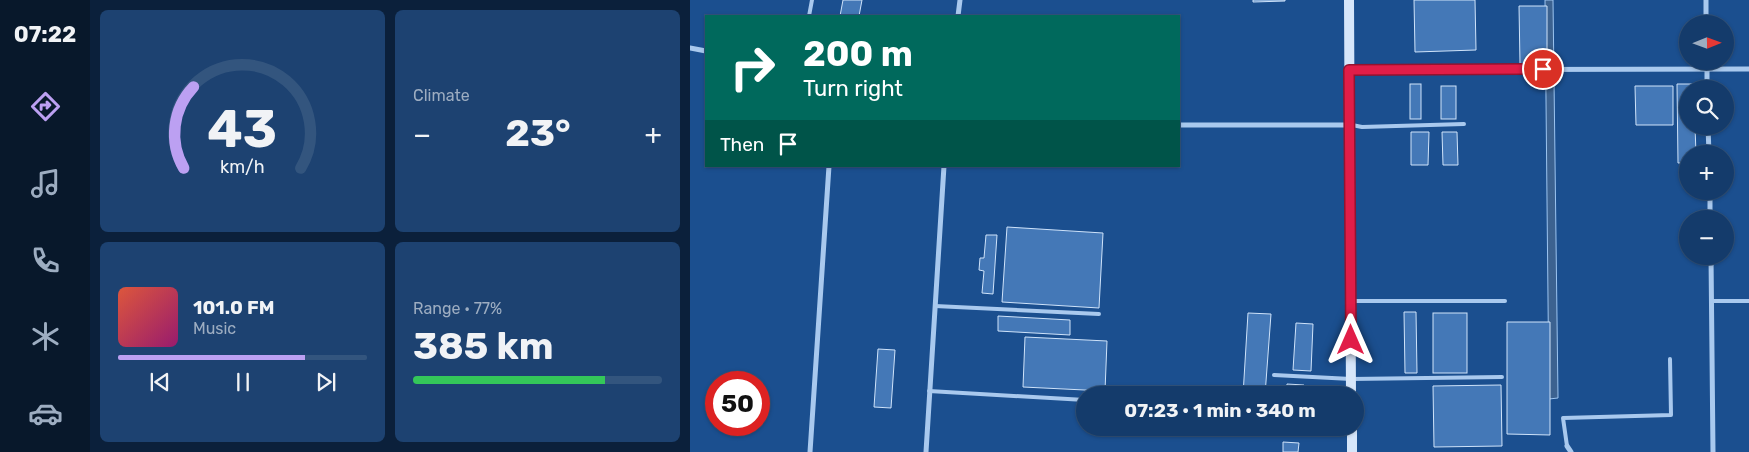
<!DOCTYPE html>
<meta charset="utf-8">
<style>
:root{--surface:#143b6b;--page:#1d4271;--text:#f1f3f6;--muted:#9dadc1;--line:#33557e;--accent:#bca0f2}
body{margin:0;font-family:Rubik,sans-serif;background:var(--page);color:var(--text);height:100vh;display:flex;flex-direction:column;font-size:19px;white-space:nowrap}
*{box-sizing:border-box;margin:0}
p{font-size:16px;color:var(--muted)}
.icon{flex:none;width:28px;height:28px;fill:none;stroke:currentColor;stroke-width:2;stroke-linecap:round;stroke-linejoin:round}
.map{position:relative;flex:1;overflow:hidden}
.details{display:flex;flex-direction:column;gap:10px;padding:10px;background:#0b203b;width:600px}
.details>*{flex:none}
.guide{position:absolute;left:15px;top:15px;width:475px;height:152px;border-radius:0px;box-shadow:0 1px 4px #0004,0 0 0 1px var(--line);background:#00695c;color:#fff;overflow:hidden}
.needle{width:32px;rotate:89deg}
.tools{position:absolute;left:989px;top:15px;display:grid;gap:10px}
.tools a{display:grid;place-items:center;width:55px;height:55px;border-radius:50%;background:var(--surface);box-shadow:0 1px 4px #0004,0 0 0 1px var(--line);font-size:25px}
.speed{position:absolute;left:15px;top:371px;display:flex;gap:10px;font-size:25px;font-weight:700;text-align:center}
.speed>*{display:grid;place-content:center;width:65px;height:65px;border-radius:50%;background:var(--surface);box-shadow:0 1px 4px #0004,0 0 0 1px var(--line);line-height:1}
.speed .limit{border:8px solid #d22;background:#fff;color:#111}
.pin{position:absolute;display:grid;place-items:center;width:42px;height:42px;color:#fff;margin:-21px;border:2px solid #fff;border-radius:50%;box-shadow:0 1px 5px #0007}
.me{position:absolute;width:55px;margin:-28px;rotate:0deg;stroke-linejoin:round;filter:drop-shadow(0 0 4px #0008)}
.turn{display:flex;align-items:center;gap:18px;height:105px;padding:0 15px;font-size:22px}
.turn .icon{width:65px;height:65px;stroke-width:2.5}
.turn b{display:block;font-size:35px;line-height:42px}
.then{display:flex;align-items:center;height:48px;padding:0 15px;background:#0003;gap:10px;font-size:19px}
.big{font-size:38px;font-weight:700;line-height:1.1}
.details .card{flex:1;display:flex;flex-direction:column;justify-content:center;gap:8px;min-width:0;padding:0 18px;border-radius:8px;background:var(--page)}
.details .dial{align-items:center;gap:0}
.dial svg{height:130px;overflow:visible;fill:none;stroke:var(--line);stroke-width:7;stroke-linecap:round;text-anchor:middle}
.dial text{fill:var(--text);stroke:none}
.song{display:flex;align-items:center;gap:15px}
.cover{width:60px;height:60px;border-radius:8px;background:linear-gradient(135deg,hsl(10 70% 55%),hsl(320 70% 35%))}
.played{height:5px;border-radius:2px;background:linear-gradient(90deg,var(--accent) 75%,var(--line) 75%)}
.keys{display:flex;justify-content:space-around;direction:ltr}
.heat{display:flex;justify-content:space-between;align-items:center;font-size:28px;direction:ltr}
.charge{height:8px;border-radius:4px;background:linear-gradient(90deg,#34c759 77%,var(--line) 0)}
.details .tiles{flex:1;display:grid;gap:10px;grid-template-columns:repeat(2,1fr)}
.trip{position:absolute;left:386px;top:386px;width:288px;height:50px;border-radius:25px;background:var(--surface);box-shadow:0 1px 4px #0004,0 0 0 1px var(--line);font-weight:700;line-height:50px;text-align:center}
main{display:flex;flex:1;min-height:0}
.menu{display:flex;flex-direction:column;width:90px;justify-content:space-around;align-items:center;background:#08182b;color:var(--muted)}
.menu .icon{width:35px;height:35px}
.menu .current{color:var(--accent)}
.menu b{font-size:22px;color:var(--text)}
.map>svg:first-child{display:block}
.water{fill:#3c6290;stroke:#9cc4f0}
.building{fill:#4478b7;stroke:#cfe3fa}
.lines{fill:none;stroke-linecap:round;stroke-linejoin:round}
.lane{stroke:#a9c9ee;stroke-width:4}
.street{stroke:#a9c9ee;stroke-width:5}
.secondary{stroke:#d6e6fa;stroke-width:10}
.route-casing{stroke:#92132f;stroke-width:12}
.route{stroke:#e11d48;stroke-width:9}
</style>
<main>
<nav class="menu">
<b>07:22</b>
<svg class="icon current" aria-label="directions" viewBox="0 0 24 24"><path d="M12 3l9 9-9 9-9-9zM9 14v-3h6M13 9l2 2-2 2"/></svg>
<svg class="icon" aria-label="music" viewBox="0 0 24 24"><path d="M9 18V5l10-2v13"/><circle cx="6" cy="18" r="3"/><circle cx="16" cy="16" r="3"/></svg>
<svg class="icon" aria-label="phone" viewBox="0 0 24 24"><path d="M5 4h4l2 5-3 2q2 4 5 5l2-3 5 2v4C11 20 4 13 5 4z"/></svg>
<svg class="icon" aria-label="climate" viewBox="0 0 24 24"><path d="M12 3v18M4 7l16 10M4 17L20 7"/></svg>
<svg class="icon" aria-label="car" viewBox="0 0 24 24"><path d="M5 17H2v-5l4-1 3-4h7l3 4 3 1v5h-3M9 17h6M6 11h13"/><circle cx="7" cy="17" r="2"/><circle cx="17" cy="17" r="2"/></svg>
</nav>
<section class="details">
<div class="tiles">
<div class="card dial"><svg viewBox="0 0 100 80">
<path d="M14 69A42 42 0 1 1 86 69"/>
<path d="M14 69A42 42 0 0 1 20 19" stroke="#bca0f2"/>
<text x="50" y="56" font-size="32" font-weight="700">43</text>
<text x="50" y="72" font-size="11">km/h</text>
</svg></div>
<div class="card"><p>Climate</p>
<div class="heat"><a>−</a><b class="big">23°</b><a>+</a></div>
</div>
<div class="card">
<div class="song"><i class="cover"></i><div><b>101.0 FM</b><p>Music</p></div></div>
<div class="played"></div>
<div class="keys"><svg class="icon" aria-label="previous" viewBox="0 0 24 24"><path d="M18 5L8 12l10 7zM5 5v14"/></svg><svg class="icon" aria-label="pause" viewBox="0 0 24 24"><path d="M8 5v14M16 5v14"/></svg><svg class="icon" aria-label="next" viewBox="0 0 24 24"><path d="M6 5l10 7-10 7zM19 5v14"/></svg></div>
</div>
<div class="card"><p>Range · 77%</p><b class="big">385 km</b><div class="charge"></div></div>
</div>
</section>
<div class="map">
<svg width="1059" height="452" viewBox="0 0 1059 452">
<rect width="100%" height="100%" fill="#1b4f8f"/>
<polygon class="water" points="855,0 863,0 868,398 859,399"/>
<g class="building">
<polygon points="153,0 172,0 169,16 150,16"/>
<polygon points="563,0 595,0 595,1 563,2"/>
<polygon points="724,0 785,0 786,50 725,52"/>
<polygon points="829,6 857,6 857,64 830,64"/>
<rect x="720" y="84" width="11" height="35"/>
<polygon points="987,84 1005,84 1005,89 998,89 998,126 1005,126 1006,154 998,154 998,163 988,163"/>
<rect x="751" y="86" width="15" height="33"/>
<polygon points="945,86 983,86 983,125 946,125"/>
<polygon points="721,132 739,132 738,165 721,165"/>
<polygon points="752,132 767,132 768,165 753,165"/>
<polygon points="317,227 413,233 409,308 312,302"/>
<polygon points="296,235 307,235 303,294 292,293 294,271 289,270 290,258 294,258"/>
<polygon points="714,312 726,312 727,373 715,373"/>
<polygon points="558,313 581,314 575,395 553,395"/>
<rect x="743" y="313" width="34" height="60"/>
<polygon points="308,316 380,320 380,335 308,331"/>
<polygon points="817,322 860,322 860,435 817,434"/>
<polygon points="606,323 623,324 621,371 603,370"/>
<polygon points="335,337 417,341 415,391 333,387"/>
<polygon points="188,349 205,350 201,408 184,407"/>
<polygon points="597,384 614,385 613,395 596,395"/>
<polygon points="811,385 812,446 744,447 743,386"/>
<polygon points="594,428 611,428 611,435 594,434"/>
<polygon points="593,442 609,443 608,452 593,452"/>
</g>
<g class="lines">
<g class="lane">
<polyline points="119,16 122,0"/>
<polyline points="662,125 672,127 774,124"/>
<polyline points="662,301 815,301"/>
<polyline points="1022,301 1059,301"/>
<polyline points="245,306 409,314"/>
<polyline points="584,375 661,379 812,377"/>
<polyline points="239,391 395,400"/>
<polyline points="877,446 873,418 981,415 980,359"/>
</g>
<g class="street">
<polyline points="1016,0 1016,24"/>
<polyline points="268,16 270,0"/>
<polyline points="0,48 16,51"/>
<polyline points="1017,61 1017,89"/>
<polyline points="660,70 1059,69"/>
<polyline points="489,125 659,125"/>
<polyline points="1018,126 1019,154"/>
<polyline points="1020,191 1020,219"/>
<polyline points="1021,256 1023,452"/>
<polyline points="877,446 881,452"/>
<polyline points="120,452 139,166"/>
<polyline points="236,452 254,166"/>
</g>
<g class="secondary">
<polyline points="659,0 661,395"/>
<polyline points="662,428 662,452"/>
</g>
</g>
<g class="lines">
<g class="route-casing">
<polyline id="route" points="661,340 659,70 853,69"/>
</g>
<use href="#route" class="route"/>
</g>
</svg>
<div class="tools">
<a><svg class="needle" viewBox="-14 -14 28 28"><path d="M0-13l5 13h-10z" fill="#e53935"/><path d="M0 13l5-13h-10z" fill="#9dadc1"/></svg></a>
<a><svg class="icon" aria-label="search" viewBox="0 0 24 24"><circle cx="10" cy="10" r="6"/><path d="M15 15l6 6"/></svg></a>
<a>+</a>
<a>−</a>
</div>
<div class="speed"><div class="limit">50</div></div>
<div class="pin" style="left:853px;top:69px;background:#d93025"><svg class="icon" aria-label="arrive" viewBox="0 0 24 24"><path d="M6 21V4h12l-3 4 3 4H6"/></svg></div>
<svg class="me" style="left:661px;top:340px" viewBox="-20 -20 40 40"><path d="M0-17L14 15 0 8-14 15z" fill="#e11d48" stroke="#fff" stroke-width="4"/></svg>
<div class="trip">07:23 · 1 min · 340 m</div>
<div class="guide">
<div class="turn"><svg class="icon" aria-label="right" viewBox="0 0 24 24"><path d="M7 20v-9h11M14 6l5 5-5 5"/></svg><div><b>200 m</b>Turn right</div></div>
<div class="then">Then<svg class="icon" aria-label="arrive" viewBox="0 0 24 24"><path d="M6 21V4h12l-3 4 3 4H6"/></svg></div>
</div>
</div>
</main>
